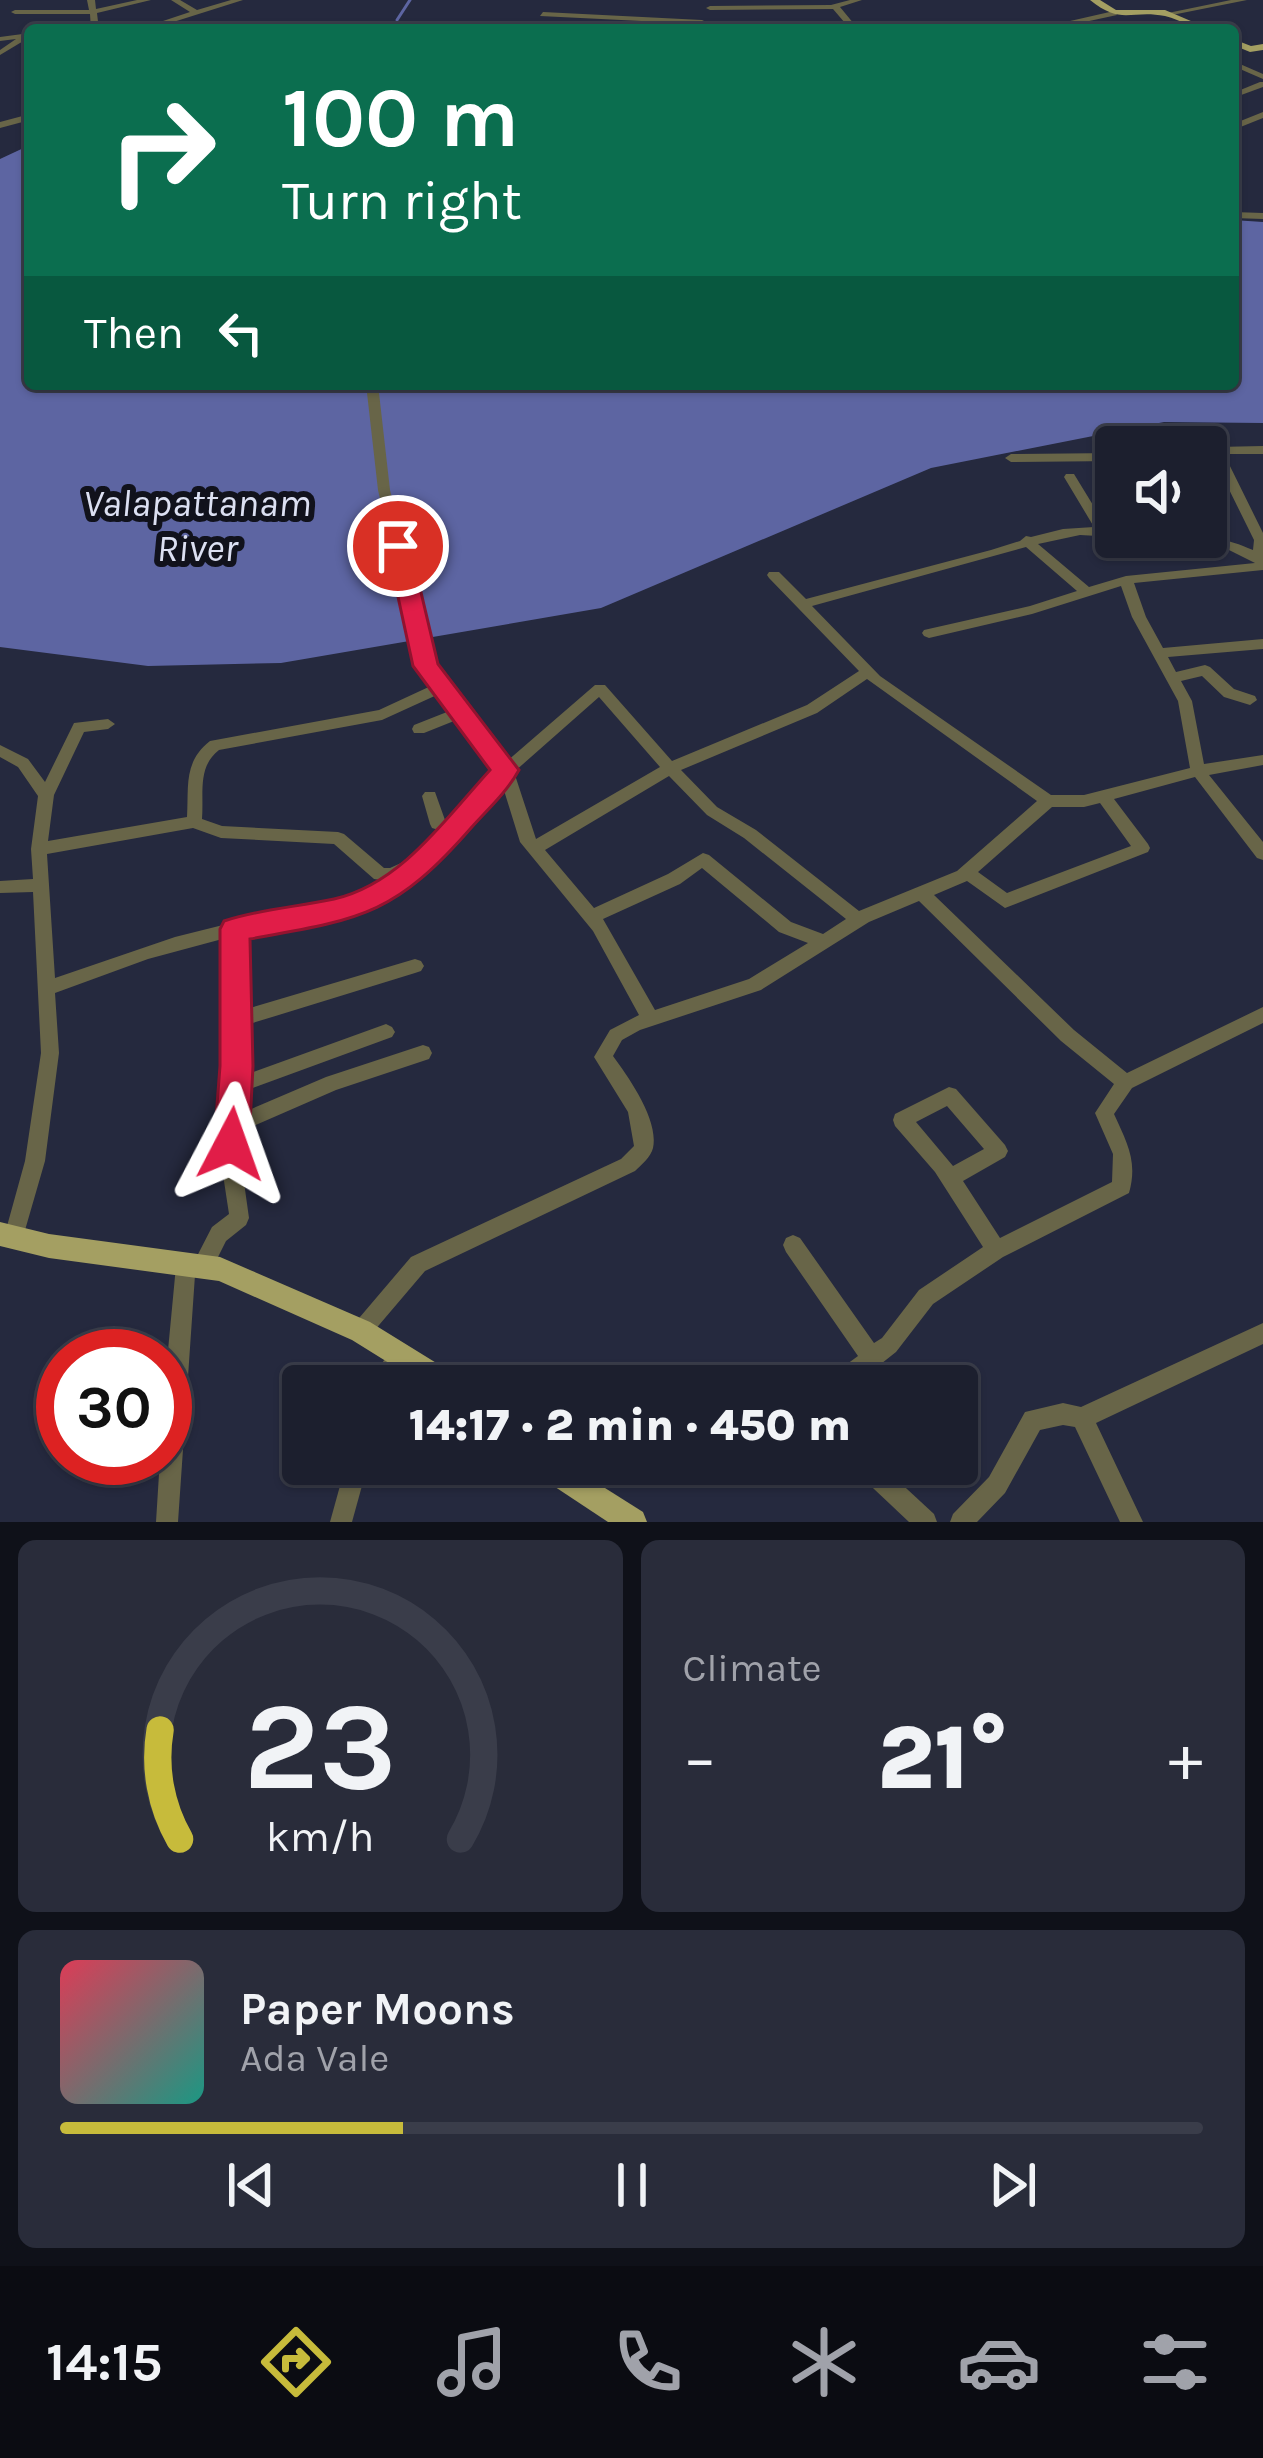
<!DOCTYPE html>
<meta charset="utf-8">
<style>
:root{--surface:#1c1f2e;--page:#292c3a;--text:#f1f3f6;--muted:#a0a2aa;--line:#3a3d4a;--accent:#c7bb3b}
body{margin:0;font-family:Karla,sans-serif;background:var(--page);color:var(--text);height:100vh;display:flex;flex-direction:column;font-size:45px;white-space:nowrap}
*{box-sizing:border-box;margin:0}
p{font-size:39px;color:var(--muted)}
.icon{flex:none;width:66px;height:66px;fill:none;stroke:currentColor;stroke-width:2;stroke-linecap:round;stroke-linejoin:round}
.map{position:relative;height:1522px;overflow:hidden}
.sheet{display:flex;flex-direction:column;gap:18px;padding:18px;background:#0f1119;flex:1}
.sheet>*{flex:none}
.top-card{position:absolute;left:24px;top:24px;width:1215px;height:366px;border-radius:12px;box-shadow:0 3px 9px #0004,0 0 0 3px var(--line);background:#0b6e4f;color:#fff;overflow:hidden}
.tools{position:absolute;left:1095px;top:426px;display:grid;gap:24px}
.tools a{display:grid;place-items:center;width:132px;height:132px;border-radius:12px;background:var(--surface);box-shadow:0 3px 9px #0004,0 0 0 3px var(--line);font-size:60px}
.speed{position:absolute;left:36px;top:1329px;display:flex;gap:24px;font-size:60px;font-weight:700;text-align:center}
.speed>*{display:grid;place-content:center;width:156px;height:156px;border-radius:50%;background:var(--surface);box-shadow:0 3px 9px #0004,0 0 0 3px var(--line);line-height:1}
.speed .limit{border:18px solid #d22;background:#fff;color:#111}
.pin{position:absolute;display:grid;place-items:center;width:102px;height:102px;color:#fff;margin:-51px;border:6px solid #fff;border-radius:50%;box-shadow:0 3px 12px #0007}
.me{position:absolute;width:132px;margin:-66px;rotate:4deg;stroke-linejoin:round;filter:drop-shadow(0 0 9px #0008)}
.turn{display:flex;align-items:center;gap:42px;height:252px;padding:0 60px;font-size:54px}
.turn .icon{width:156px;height:156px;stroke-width:2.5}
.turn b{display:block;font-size:84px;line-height:102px}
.then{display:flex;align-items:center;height:114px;padding:0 60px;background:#0003;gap:24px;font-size:45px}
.big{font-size:90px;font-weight:800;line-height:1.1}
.sheet .card{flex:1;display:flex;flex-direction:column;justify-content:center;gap:18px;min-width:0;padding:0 42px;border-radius:18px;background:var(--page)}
.sheet .dial{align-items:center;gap:0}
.dial svg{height:312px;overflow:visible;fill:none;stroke:var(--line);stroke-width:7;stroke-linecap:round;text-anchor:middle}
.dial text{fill:var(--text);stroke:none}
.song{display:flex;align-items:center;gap:36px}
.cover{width:144px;height:144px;border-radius:18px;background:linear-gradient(135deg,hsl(350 70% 55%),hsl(170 70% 35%))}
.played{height:12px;border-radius:6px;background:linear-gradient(90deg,var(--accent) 30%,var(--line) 30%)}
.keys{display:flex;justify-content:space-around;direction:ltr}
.heat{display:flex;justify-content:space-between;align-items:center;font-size:66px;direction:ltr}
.sheet .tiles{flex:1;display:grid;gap:18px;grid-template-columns:1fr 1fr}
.card:last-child{grid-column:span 2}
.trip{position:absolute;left:282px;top:1365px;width:696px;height:120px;border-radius:12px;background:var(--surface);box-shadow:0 3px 9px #0004,0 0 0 3px var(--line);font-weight:800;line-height:120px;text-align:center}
.tab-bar{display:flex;height:192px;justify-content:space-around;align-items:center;background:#0b0c12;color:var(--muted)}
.tab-bar .icon{width:84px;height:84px}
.tab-bar .active{color:var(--accent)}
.tab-bar b{font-size:54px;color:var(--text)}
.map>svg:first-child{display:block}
.water{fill:#5d65a2}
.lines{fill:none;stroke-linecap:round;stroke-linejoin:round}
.stream{stroke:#5d65a2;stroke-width:3}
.minor{fill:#686548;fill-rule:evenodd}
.major{fill:#a49f62;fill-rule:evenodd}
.route{fill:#e11d48;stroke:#92132f;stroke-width:3}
.labels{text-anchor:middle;stroke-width:12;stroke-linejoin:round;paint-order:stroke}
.water-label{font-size:39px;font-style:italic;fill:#dce0f2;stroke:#11121c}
</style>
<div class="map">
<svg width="1263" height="1522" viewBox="0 0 1263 1522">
<rect width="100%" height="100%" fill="#25293e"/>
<polygon class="water" points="30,145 30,384 1233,384 1233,220 1263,222 1263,423 1164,422 931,468 601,608 281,663 148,666 0,647 0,159"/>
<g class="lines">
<polyline class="stream" points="397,20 410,0"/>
<g class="minor">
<polygon points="87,0 95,0 96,9 137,0 151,0 97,13 99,30 91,30 90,14 15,14 11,12 15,10 89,10"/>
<polygon points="171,0 180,0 197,10 231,0 243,0 148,30 136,30 190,12"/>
<polygon points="850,0 862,0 840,7 859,30 851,30 833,9 710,10 706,8 710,6 831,5"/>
<polygon points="1231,0 1247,0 1167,16 1163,14"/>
<polygon points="1114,11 1117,15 1057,28 990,30 994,28 1057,24"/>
<polygon points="543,12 702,20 706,22 702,24 540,16"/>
<polygon points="505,25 511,25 511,30 503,30"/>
<polygon points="30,33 30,37 0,55 0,50 16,39 0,41 0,37"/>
<polygon points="1233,61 1263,74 1263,79 1233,66"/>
<polygon points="1260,82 1263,82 1263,87 1233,98 1233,93"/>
<polygon points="1263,112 1263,118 1233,130 1233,124"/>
<polygon points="30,114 30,120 0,128 0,122"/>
<polygon points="1233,212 1263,213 1263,219 1233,218"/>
<path d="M366,384H378L390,490L433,665L507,761L595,685H605L672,761L807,705L859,671L769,578L767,575L769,572H779L806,599L991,550L1020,541L1026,536L1031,537L1063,529L1094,527L1064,477L1066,474H1074L1107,528L1116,529V537L1080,535L1038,544L1089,587L1126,576L1255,563L1221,546L1190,541L1184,537C1213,537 1225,538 1253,550L1254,540L1210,451L1216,447L1263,446V454H1224L1263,533V570L1134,583L1146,617L1163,648L1263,639V649L1168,657L1176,672L1205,665L1210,667L1234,689L1255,696L1257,700L1250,705L1224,697L1202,676L1181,681L1192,701L1204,764L1263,755V765L1209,775L1263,842V860L1257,858L1195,777L1114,799L1148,844L1150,848L1148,852L1005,908L967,881L934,895L1074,1030L1127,1073L1263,1007V1023L1132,1088L1114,1114C1127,1143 1138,1161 1129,1193L1003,1257L933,1304L896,1352L853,1386H825L828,1378L858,1356L786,1252L783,1245L786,1238L793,1235L800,1238L874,1343L882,1338L919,1290L983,1247L935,1172L895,1126L893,1120L895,1114L949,1087L956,1089L1005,1145L1008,1151L1005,1157L963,1181L1000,1238L1112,1182L1113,1154L1095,1113L1114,1084L1061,1041L919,901L869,922L761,990L640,1030L622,1040L613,1056C629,1078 659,1120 653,1148C651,1157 641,1165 635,1171L425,1271L368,1338L361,1341L354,1338L351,1331L354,1324L411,1257L621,1159L634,1146L628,1112L594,1057L610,1030L639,1015L593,931L520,842L502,784L435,861L414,871C394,918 289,925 243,934V1010L415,959L421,961L424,966L421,971L415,973L243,1026L242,1076L386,1024L392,1027L395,1032L392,1037L242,1092V1113L326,1077L423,1045L429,1047L432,1053L429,1059L336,1090L242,1131V1168L249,1218L246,1225L226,1241L209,1275L202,1278L195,1275L178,1522H156L160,1458H165V1382L176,1266L179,1259L186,1256L194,1262L212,1227L229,1214L222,1168L226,938L148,959L55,993L59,1053L45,1161L21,1244L14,1247L7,1244L4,1237L25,1161L41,1053L33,892L0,893V881L33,879L31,849L38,796L18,767L0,757V745L28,759L45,782L74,723L108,719L115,724L108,729L84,732L54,795L48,841L187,817C189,787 183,762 210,741L379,710L433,685L419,666L378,490ZM1026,547L1077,591L1030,606L924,630L922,633L924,636L929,638L1032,614L1121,586L1132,617L1178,701L1190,768L1084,795H1051L880,676L812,606ZM867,679L1037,801L957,871L859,911L756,830L717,807L681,770L817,713ZM439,694L452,710L414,725L412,729L414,733H424L459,719L497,769L451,822L445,820L435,792H425L422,796L430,824L432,828L442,831L423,853L390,868H384L344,834L338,832L222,826L202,819C204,793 197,767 219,750L382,720ZM599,697L660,767L536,839L514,772ZM669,776L707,815L744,838L846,919L823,934L791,922L709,855L703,853L668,874L594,908L545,850ZM1100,803L1131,846L1007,893L978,872L1052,807H1084ZM193,828L221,838L334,844L374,879L387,881L348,901L243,920L175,937L55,978L47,854ZM702,868L779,932L808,943L749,979L655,1010L603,919L680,884ZM947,1106L984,1149L953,1166L916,1122Z"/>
<polygon points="1116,453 1116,461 1011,462 1005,458 1011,454"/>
<polygon points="1263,1323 1263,1344 1096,1423 1143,1522 1120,1522 1075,1427 1063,1425 1040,1430 1005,1493 977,1522 950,1522 953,1514 989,1477 1025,1412 1063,1403 1081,1407"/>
<polygon points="401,1342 408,1346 412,1353 390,1386 366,1386 394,1346"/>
<polygon points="346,1464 368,1464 352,1522 330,1522"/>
<polygon points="853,1464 880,1464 934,1514 937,1522 909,1522 856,1472"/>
</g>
<g class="major">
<path d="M1090,0H1100L1116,10H1165L1212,30C1194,30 1182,20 1165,16C1131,9 1122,26 1090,0Z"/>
<polygon points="1233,39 1251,46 1263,44 1263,50 1250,52 1233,45"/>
<polygon points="0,1222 49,1234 220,1257 370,1322 459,1377 463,1386 426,1386 352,1340 219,1281 49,1258 0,1246"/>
<polygon points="530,1464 567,1464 643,1512 647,1522 608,1522 534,1473"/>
</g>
</g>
<path class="route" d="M398,538L410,546L438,664L519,770C507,792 487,810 471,828C394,916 361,919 250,939L253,1066L249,1144L243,1155L231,1160L219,1155L214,1144L220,1066V929L224,921C259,909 298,907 334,899C401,884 446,818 490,770L413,666L387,546Z"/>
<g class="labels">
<g class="water-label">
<text x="197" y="516">Valapattanam<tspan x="197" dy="45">River</tspan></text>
</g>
</g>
</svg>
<div class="tools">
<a><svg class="icon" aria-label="sound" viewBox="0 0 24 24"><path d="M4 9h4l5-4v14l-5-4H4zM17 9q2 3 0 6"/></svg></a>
</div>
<div class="speed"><div class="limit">30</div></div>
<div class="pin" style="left:398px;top:546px;background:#d93025"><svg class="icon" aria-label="arrive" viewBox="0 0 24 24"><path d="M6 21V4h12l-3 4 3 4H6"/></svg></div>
<svg class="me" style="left:231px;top:1144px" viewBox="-20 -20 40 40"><path d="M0-17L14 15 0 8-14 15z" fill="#e11d48" stroke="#fff" stroke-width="4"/></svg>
<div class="trip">14:17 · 2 min · 450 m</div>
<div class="top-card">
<div class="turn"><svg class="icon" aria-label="right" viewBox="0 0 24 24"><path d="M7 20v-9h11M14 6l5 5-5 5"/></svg><div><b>100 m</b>Turn right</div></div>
<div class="then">Then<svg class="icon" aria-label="left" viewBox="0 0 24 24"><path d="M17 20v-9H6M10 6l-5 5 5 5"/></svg></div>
</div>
</div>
<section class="sheet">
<div class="tiles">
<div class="card dial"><svg viewBox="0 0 100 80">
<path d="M14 69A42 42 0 1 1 86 69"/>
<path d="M14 69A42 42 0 0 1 9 41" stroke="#c7bb3b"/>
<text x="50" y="56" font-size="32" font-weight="700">23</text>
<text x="50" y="72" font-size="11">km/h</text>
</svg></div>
<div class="card"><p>Climate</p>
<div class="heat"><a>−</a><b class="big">21°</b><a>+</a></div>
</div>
<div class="card">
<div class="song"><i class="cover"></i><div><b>Paper Moons</b><p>Ada Vale</p></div></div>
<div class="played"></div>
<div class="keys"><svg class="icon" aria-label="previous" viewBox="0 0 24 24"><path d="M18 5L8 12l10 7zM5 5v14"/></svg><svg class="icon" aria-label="pause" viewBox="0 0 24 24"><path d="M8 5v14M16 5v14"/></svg><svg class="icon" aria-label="next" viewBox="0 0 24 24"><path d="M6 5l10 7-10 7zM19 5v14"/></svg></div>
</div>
</div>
</section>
<nav class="tab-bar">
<b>14:15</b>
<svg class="icon active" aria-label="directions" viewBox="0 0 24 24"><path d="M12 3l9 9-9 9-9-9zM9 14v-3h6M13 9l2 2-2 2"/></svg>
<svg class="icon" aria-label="music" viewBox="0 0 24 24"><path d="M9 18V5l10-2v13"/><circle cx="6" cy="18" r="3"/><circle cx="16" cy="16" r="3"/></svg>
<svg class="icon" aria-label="phone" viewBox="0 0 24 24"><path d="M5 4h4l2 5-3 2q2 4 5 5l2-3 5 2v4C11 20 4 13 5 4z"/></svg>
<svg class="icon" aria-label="climate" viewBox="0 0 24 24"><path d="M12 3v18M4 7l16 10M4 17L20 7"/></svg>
<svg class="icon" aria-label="car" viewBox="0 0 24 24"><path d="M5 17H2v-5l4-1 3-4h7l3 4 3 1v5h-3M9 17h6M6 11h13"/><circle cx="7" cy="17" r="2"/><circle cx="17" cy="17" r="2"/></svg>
<svg class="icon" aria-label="filters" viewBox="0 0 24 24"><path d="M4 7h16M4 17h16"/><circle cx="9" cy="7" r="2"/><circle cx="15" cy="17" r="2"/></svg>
</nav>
